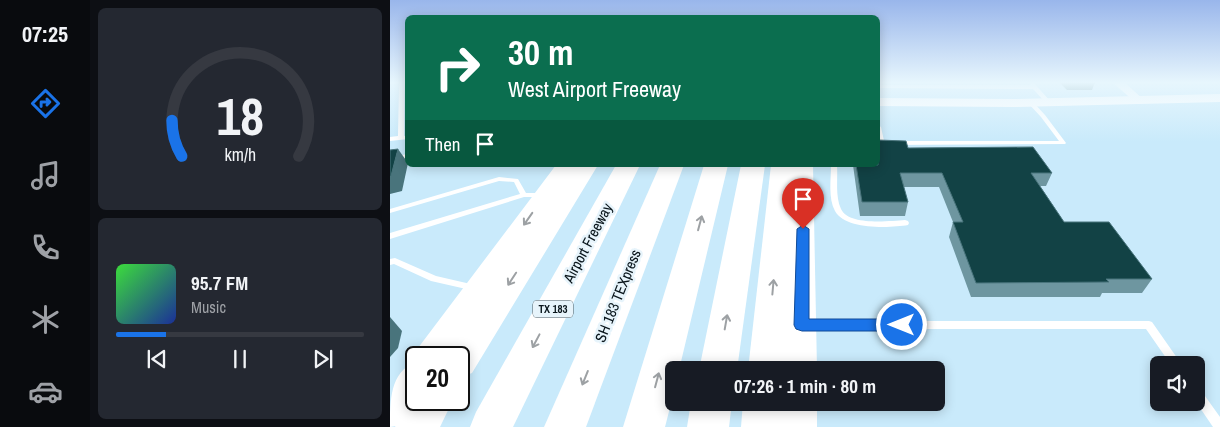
<!DOCTYPE html>
<meta charset="utf-8">
<style>
:root{--surface:#171b24;--page:#242831;--text:#f1f3f6;--muted:#9ea1a6;--line:#363941;--accent:#1a73e8}
body{margin:0;font-family:"Archivo Narrow",sans-serif;background:var(--page);color:var(--text);height:100vh;display:flex;flex-direction:column;font-size:19px;white-space:nowrap}
*{box-sizing:border-box;margin:0}
p{font-size:16px;color:var(--muted)}
.icon{flex:none;width:28px;height:28px;fill:none;stroke:currentColor;stroke-width:2;stroke-linecap:round;stroke-linejoin:round}
.map{position:relative;flex:1;overflow:hidden}
.details{display:flex;flex-direction:column;gap:8px;padding:8px;background:#0d0f14;width:300px}
.details>*{flex:none}
.guide{position:absolute;left:15px;top:15px;width:475px;height:152px;border-radius:8px;box-shadow:0 2px 12px #0003;background:#0b6e4f;color:#fff;overflow:hidden}
.fabs{position:absolute;left:760px;top:356px;display:grid;gap:10px}
.fabs a{display:grid;place-items:center;width:55px;height:55px;border-radius:8px;background:var(--surface);box-shadow:0 2px 12px #0003;font-size:25px}
.speed{position:absolute;left:15px;top:346px;display:flex;gap:10px;font-size:25px;font-weight:700;text-align:center}
.speed>*{display:grid;place-content:center;width:65px;height:65px;border-radius:50%;background:var(--surface);box-shadow:0 2px 12px #0003;line-height:1}
.speed .limit{border:2px solid #111;border-radius:8px;background:#fff;color:#111}
.pin{position:absolute;display:grid;place-items:center;width:42px;height:42px;color:#fff;margin:-51px -21px;border-radius:50% 50% 50% 0;rotate:-45deg;box-shadow:0 0 5px #0007}
.pin .icon{rotate:45deg}
.me{position:absolute;width:55px;margin:-28px;rotate:270deg;stroke-linejoin:round;filter:drop-shadow(0 0 4px #0008)}
.turn{display:flex;align-items:center;gap:18px;height:105px;padding:0 20px;font-size:22px}
.turn .icon{width:65px;height:65px;stroke-width:2.5}
.turn b{display:block;font-size:35px;line-height:42px}
.then{display:flex;align-items:center;height:48px;padding:0 20px;background:#0003;gap:10px;font-size:19px}
.details .widget{flex:1;display:flex;flex-direction:column;justify-content:center;gap:8px;min-width:0;padding:0 18px;border-radius:8px;background:var(--page)}
.details .dial{align-items:center;gap:0}
.dial svg{height:130px;overflow:visible;fill:none;stroke:var(--line);stroke-width:7;stroke-linecap:round;text-anchor:middle}
.dial text{fill:var(--text);stroke:none}
.song{display:flex;align-items:center;gap:15px}
.cover{width:60px;height:60px;border-radius:8px;background:linear-gradient(135deg,hsl(120 70% 55%),hsl(230 70% 35%))}
.played{height:5px;border-radius:2px;background:linear-gradient(90deg,var(--accent) 20%,var(--line) 20%)}
.keys{display:flex;justify-content:space-around;direction:ltr}
.trip{position:absolute;left:275px;top:361px;width:280px;height:50px;border-radius:8px;background:var(--surface);box-shadow:0 2px 12px #0003;font-weight:800;line-height:50px;text-align:center}
main{display:flex;flex:1;min-height:0}
.menu{display:flex;flex-direction:column;width:90px;justify-content:space-around;align-items:center;background:#090b0e;color:var(--muted)}
.menu .icon{width:35px;height:35px}
.menu .current{color:var(--accent)}
.menu b{font-size:22px;color:var(--text)}
.map>svg:first-child{display:block}
.lines{fill:none;stroke-linecap:round;stroke-linejoin:round}
.service{fill:#fff;fill-rule:evenodd}
.minor{fill:#fff;fill-rule:evenodd}
.tertiary{fill:#fff;fill-rule:evenodd}
.secondary{fill:#fff;fill-rule:evenodd}
.motorway{fill:#fff;fill-rule:evenodd}
.wall{fill:#6e96a0}
.shaded-wall{fill:#49747c}
.building{fill:#124245;stroke:#49747c}
.oneway{stroke:#9da1a4}
.route{fill:#1a73e8;stroke:#114b97}
.labels{text-anchor:middle;stroke-width:5;stroke-linejoin:round;paint-order:stroke}
.shield{fill:#e7f4fb;stroke:#4c585e;stroke-width:1}
.shield-label{font-size:11px;font-weight:bold;fill:#09151b}
.near-street-label{font-size:15px;fill:#09151b;stroke:#e7f4fb}
</style>
<main>
<nav class="menu">
<b>07:25</b>
<svg class="icon current" aria-label="directions" viewBox="0 0 24 24"><path d="M12 3l9 9-9 9-9-9zM9 14v-3h6M13 9l2 2-2 2"/></svg>
<svg class="icon" aria-label="music" viewBox="0 0 24 24"><path d="M9 18V5l10-2v13"/><circle cx="6" cy="18" r="3"/><circle cx="16" cy="16" r="3"/></svg>
<svg class="icon" aria-label="phone" viewBox="0 0 24 24"><path d="M5 4h4l2 5-3 2q2 4 5 5l2-3 5 2v4C11 20 4 13 5 4z"/></svg>
<svg class="icon" aria-label="climate" viewBox="0 0 24 24"><path d="M12 3v18M4 7l16 10M4 17L20 7"/></svg>
<svg class="icon" aria-label="car" viewBox="0 0 24 24"><path d="M5 17H2v-5l4-1 3-4h7l3 4 3 1v5h-3M9 17h6M6 11h13"/><circle cx="7" cy="17" r="2"/><circle cx="17" cy="17" r="2"/></svg>
</nav>
<section class="details">
<div class="widget dial"><svg viewBox="0 0 100 80">
<path d="M14 69A42 42 0 1 1 86 69"/>
<path d="M14 69A42 42 0 0 1 8 47" stroke="#1a73e8"/>
<text x="50" y="56" font-size="32" font-weight="700">18</text>
<text x="50" y="72" font-size="11">km/h</text>
</svg></div>
<div class="widget">
<div class="song"><i class="cover"></i><div><b>95.7 FM</b><p>Music</p></div></div>
<div class="played"></div>
<div class="keys"><svg class="icon" aria-label="previous" viewBox="0 0 24 24"><path d="M18 5L8 12l10 7zM5 5v14"/></svg><svg class="icon" aria-label="pause" viewBox="0 0 24 24"><path d="M8 5v14M16 5v14"/></svg><svg class="icon" aria-label="next" viewBox="0 0 24 24"><path d="M6 5l10 7-10 7zM19 5v14"/></svg></div>
</div>
</section>
<div class="map">
<svg width="830" height="427" viewBox="0 0 830 427">
<rect width="100%" height="100%" fill="#c9eafb"/>
<g class="lines">
<g class="service">
<polygon points="0,82 14,82 14,136 18,135 18,139 0,141 0,137 8,136 9,83 0,84"/>
<polygon points="639,82 643,82 660,101 660,103 656,103 643,89 488,88 488,85 641,85"/>
<polygon points="641,101 643,102 655,115 676,143 675,144 493,145 491,146 488,145 488,125 491,127 494,141 669,141 651,117 638,103"/>
<polygon points="18,154 18,158 0,161 0,157"/>
<path d="M441,165H447C448,179 445,196 451,209C459,226 499,221 515,220L518,221L519,223L518,225C500,228 455,230 445,211C438,198 441,180 441,165Z"/>
<polygon points="109,177 128,179 136,193 152,193 156,195 152,197 134,197 0,239 0,233 130,194 124,182 109,181 0,213 0,209"/>
<polygon points="5,258 46,276 85,285 88,286 89,288 88,290 85,291 41,281 4,264 0,265 0,259"/>
<polygon points="416,321 759,321 762,322 792,365 781,365 756,329 416,329 413,328 411,325 413,322"/>
<polygon points="806,388 810,389 830,417 830,427 823,427 806,402"/>
</g>
<polygon class="minor" points="722,82 734,82 754,100 753,102 745,102"/>
<polygon class="tertiary" points="830,94 830,102 625,107 488,106 488,98 625,99"/>
<g class="secondary">
<path d="M166,165H186L57,358H26V400H28L12,425L0,427C0,400 0,373 25,362L24,358L28,348Z"/>
<polygon points="403,165 423,165 427,370 395,370"/>
<rect x="393" y="402" width="34" height="25"/>
</g>
<g class="motorway">
<polygon points="184,165 208,165 82,373 69,378 69,358 52,358 56,349"/>
<polygon points="226,165 250,165 123,427 80,427 86,412"/>
<polygon points="270,165 294,165 196,427 154,427"/>
<polygon points="314,165 338,165 289,370 284,370 284,392 275,427 233,427"/>
<polygon points="351,165 375,165 347,370 309,370"/>
<polygon points="381,165 405,165 396,370 358,370"/>
<polygon points="26,390 26,400 63,400 50,427 5,427 11,412"/>
<polygon points="301,402 342,402 339,427 297,427"/>
<polygon points="353,402 394,402 393,427 351,427"/>
</g>
</g>
<g class="wall">
<polygon points="669,82 705,82 702,90 677,90"/>
<polygon points="518,148 662,173 656,186 650,186 674,222 762,279 752,293 712,293 710,297 581,297 559,237 563,222 549,187 513,187 518,202 515,216 470,216 463,165 488,165"/>
</g>
<g class="shaded-wall">
<polygon points="8,149 18,163 12,191 0,194 0,177"/>
<polygon points="0,317 12,331 8,348 0,357"/>
</g>
<g class="building">
<polygon points="679,82 703,82 705,83 680,83"/>
<polygon points="488,140 516,141 518,148 643,147 662,173 641,173 674,222 719,222 762,279 716,279 719,282 586,283 563,222 573,222 552,173 510,173 518,202 472,202 466,165 488,165"/>
<polygon points="8,149 1,176 0,177 0,150"/>
</g>
<defs><path id="oneway-shaft" d="M-6 0H5M1.5-3L5.5 0L1.5 3" fill="none" stroke-width="1.6" stroke-linecap="round" stroke-linejoin="round" transform="scale(1.25)"/></defs>
<g class="oneway">
<use href="#oneway-shaft" transform="translate(138 219) rotate(125)"/>
<use href="#oneway-shaft" transform="translate(310 223) rotate(-75)"/>
<use href="#oneway-shaft" transform="translate(122 279) rotate(123)"/>
<use href="#oneway-shaft" transform="translate(383 287) rotate(-85)"/>
<use href="#oneway-shaft" transform="translate(336 322) rotate(-80)"/>
<use href="#oneway-shaft" transform="translate(146 341) rotate(118)"/>
<use href="#oneway-shaft" transform="translate(195 378) rotate(112)"/>
<use href="#oneway-shaft" transform="translate(267 380) rotate(-75)"/>
</g>
<linearGradient id="sky" x2="0" y2="1"><stop stop-color="#99b6eb"/><stop offset="0.58" stop-color="#e7f6fd"/><stop offset="1" stop-color="#e7f6fd" stop-opacity="0"/></linearGradient>
<rect width="830" height="142" fill="url(#sky)"/>
<polygon class="route" points="413,225 419,229 419,319 512,319 517,320 519,325 517,329 512,331 412,331 406,329 404,325 407,229"/>
<g class="labels">
<rect class="shield" x="143" y="300.5" width="40" height="17" rx="4"/>
<g class="shield-label">
<text x="163" y="313">TX 183</text>
</g>
<g class="near-street-label">
<text transform="translate(198 243) rotate(-62)" y="5">Airport Freeway</text>
<text transform="translate(228 296) rotate(-68)" y="5">SH 183 TEXpress</text>
</g>
</g>
</svg>
<div class="fabs">
<a><svg class="icon" aria-label="sound" viewBox="0 0 24 24"><path d="M4 9h4l5-4v14l-5-4H4zM17 9q2 3 0 6"/></svg></a>
</div>
<div class="speed"><div class="limit">20</div></div>
<div class="pin" style="left:413px;top:229px;background:#d93025"><svg class="icon" aria-label="arrive" viewBox="0 0 24 24"><path d="M6 21V4h12l-3 4 3 4H6"/></svg></div>
<svg class="me" style="left:512px;top:325px" viewBox="-20 -20 40 40"><circle r="17" fill="#1a73e8" stroke="#fff" stroke-width="3"/><path d="M0-11L8 9 0 5-8 9z" fill="#fff"/></svg>
<div class="trip">07:26 · 1 min · 80 m</div>
<div class="guide">
<div class="turn"><svg class="icon" aria-label="right" viewBox="0 0 24 24"><path d="M7 20v-9h11M14 6l5 5-5 5"/></svg><div><b>30 m</b>West Airport Freeway</div></div>
<div class="then">Then<svg class="icon" aria-label="arrive" viewBox="0 0 24 24"><path d="M6 21V4h12l-3 4 3 4H6"/></svg></div>
</div>
</div>
</main>
